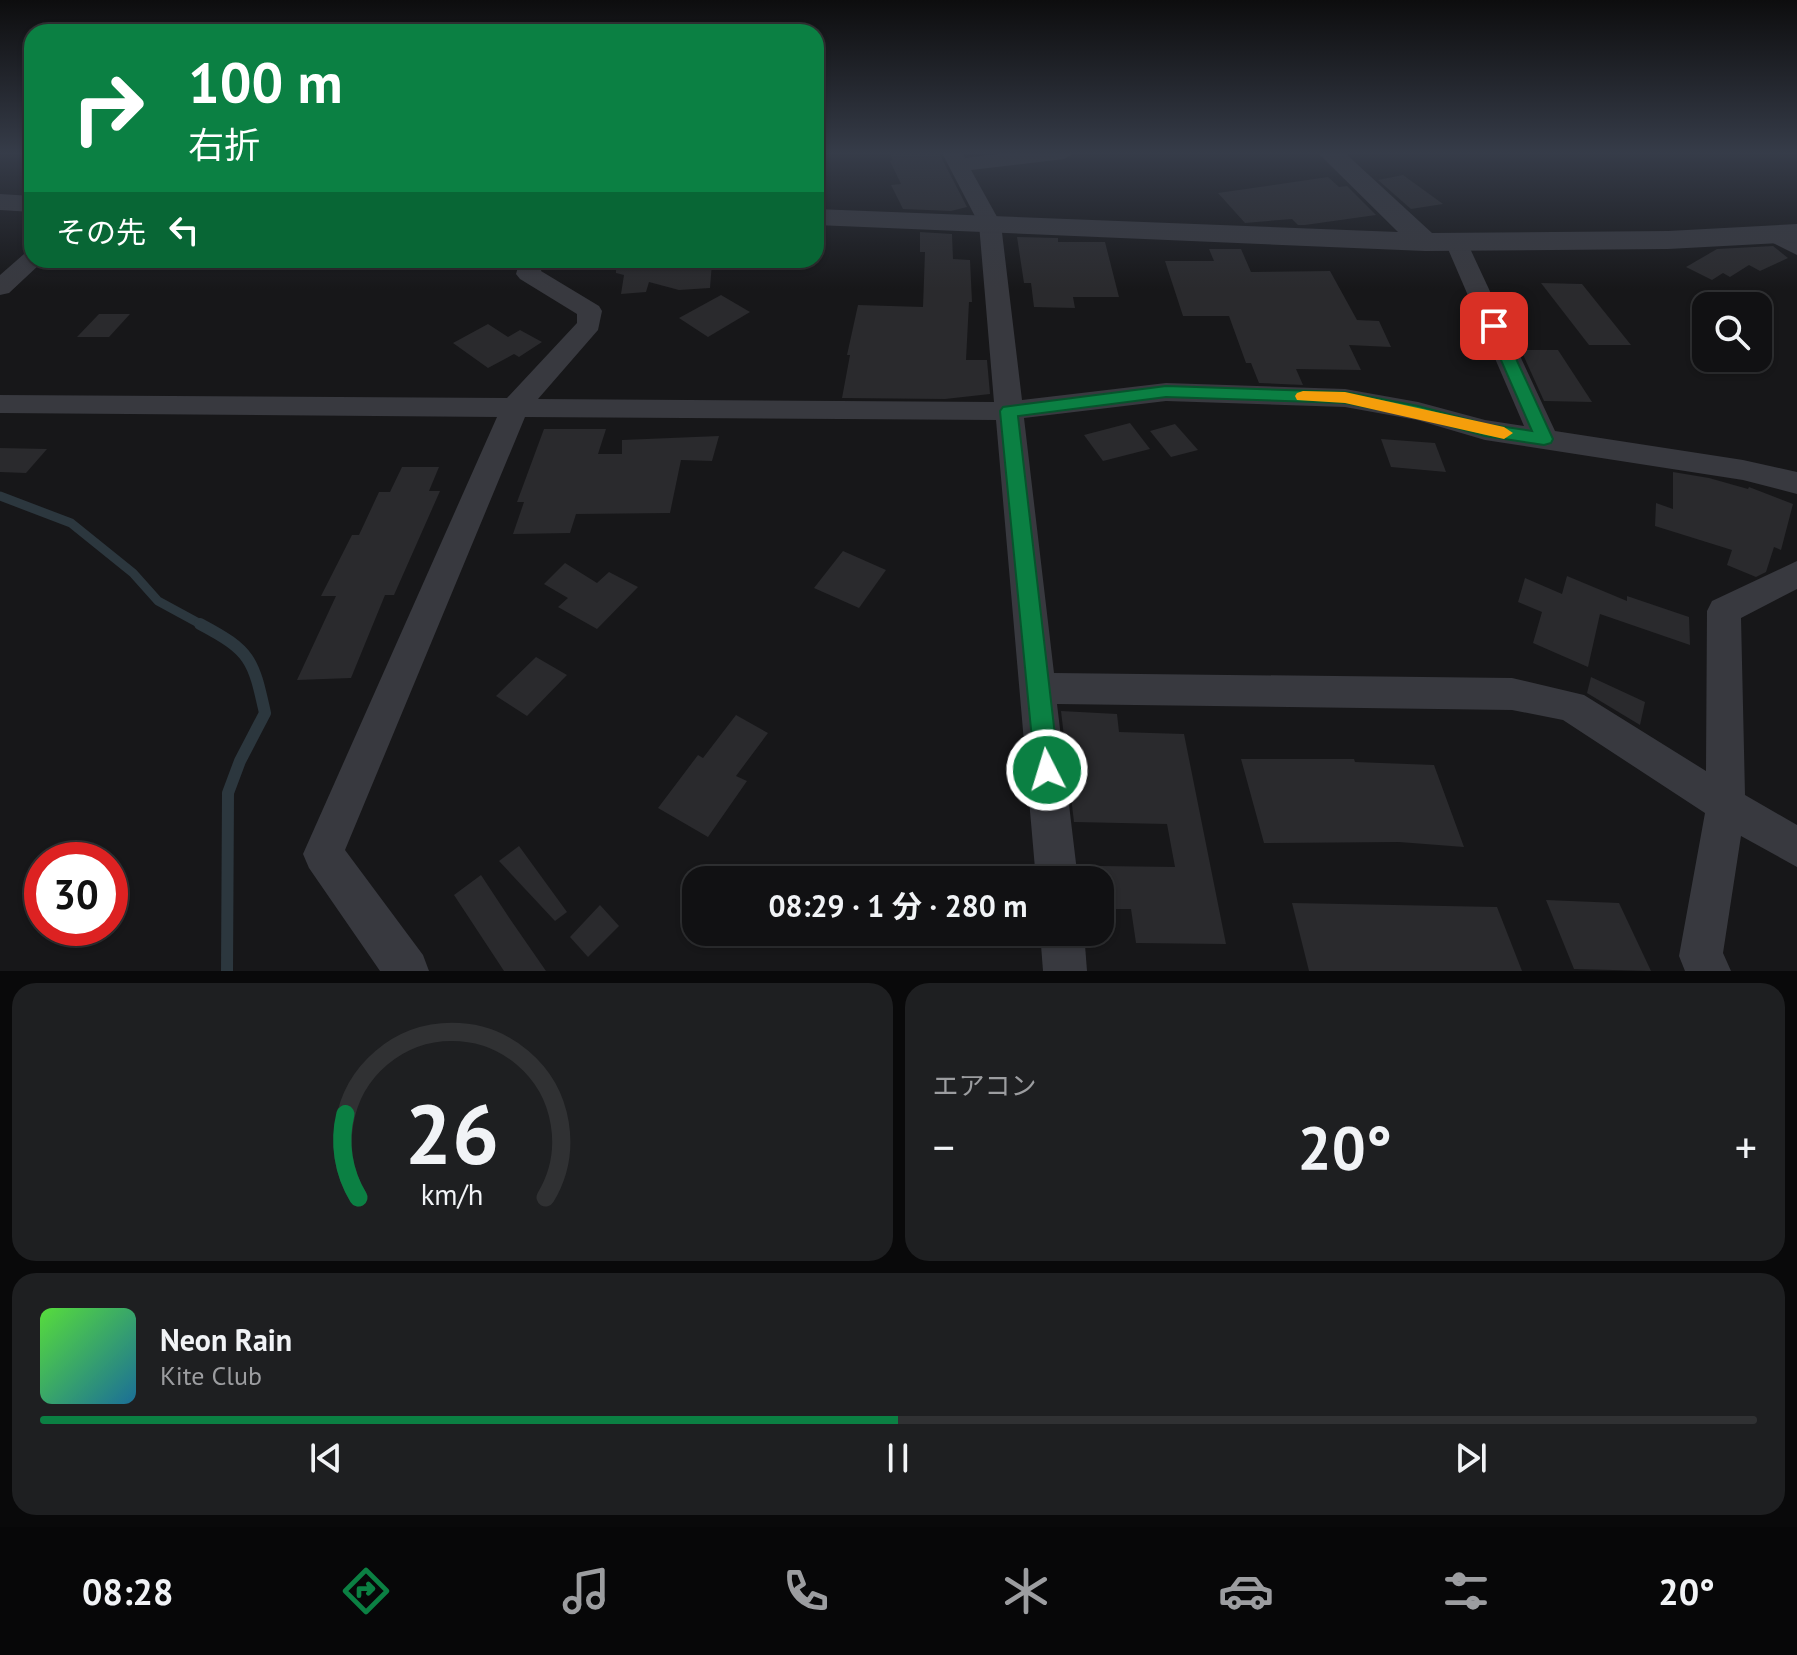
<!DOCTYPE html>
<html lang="ja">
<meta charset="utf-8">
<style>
:root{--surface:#111113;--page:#1e1f21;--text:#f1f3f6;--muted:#9c9da0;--line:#303133;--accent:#0b8043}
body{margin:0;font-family:"PT Sans","Noto Sans JP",sans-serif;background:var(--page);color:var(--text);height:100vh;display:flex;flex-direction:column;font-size:30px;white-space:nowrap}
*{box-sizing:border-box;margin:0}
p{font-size:26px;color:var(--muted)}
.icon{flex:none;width:44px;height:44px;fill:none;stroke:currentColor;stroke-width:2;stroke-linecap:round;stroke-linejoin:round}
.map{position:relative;height:971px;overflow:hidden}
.side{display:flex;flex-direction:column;gap:12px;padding:12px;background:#09090a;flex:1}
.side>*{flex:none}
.banner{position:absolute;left:24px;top:24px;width:800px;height:244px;border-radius:24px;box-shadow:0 2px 6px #0004,0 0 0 2px var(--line);background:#0b8043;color:#fff;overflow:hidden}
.buttons{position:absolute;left:1692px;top:292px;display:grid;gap:16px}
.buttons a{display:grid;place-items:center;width:80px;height:80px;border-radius:16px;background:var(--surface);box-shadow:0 2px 6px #0004,0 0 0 2px var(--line);font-size:40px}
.speed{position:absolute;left:24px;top:842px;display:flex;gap:16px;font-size:40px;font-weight:700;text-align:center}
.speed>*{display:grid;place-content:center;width:104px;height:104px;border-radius:50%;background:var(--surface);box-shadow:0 2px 6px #0004,0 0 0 2px var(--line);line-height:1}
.speed .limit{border:12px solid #d22;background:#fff;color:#111}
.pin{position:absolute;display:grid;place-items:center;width:68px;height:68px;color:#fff;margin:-34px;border-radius:16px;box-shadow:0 4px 12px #0006}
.me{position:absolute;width:88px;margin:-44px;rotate:355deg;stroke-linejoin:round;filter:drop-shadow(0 0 6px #0008)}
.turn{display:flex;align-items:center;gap:28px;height:168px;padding:0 32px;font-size:36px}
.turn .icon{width:104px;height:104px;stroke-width:2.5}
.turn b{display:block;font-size:56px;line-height:68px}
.then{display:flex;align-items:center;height:76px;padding:0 32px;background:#0003;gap:16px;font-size:30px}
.big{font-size:60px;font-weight:700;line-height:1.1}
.side .tile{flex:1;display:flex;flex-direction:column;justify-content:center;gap:12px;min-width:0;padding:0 28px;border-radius:24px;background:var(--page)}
.side .dial{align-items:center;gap:0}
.dial svg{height:208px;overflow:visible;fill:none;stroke:var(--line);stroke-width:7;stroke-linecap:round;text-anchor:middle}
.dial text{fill:var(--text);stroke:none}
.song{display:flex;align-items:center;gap:24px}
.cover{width:96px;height:96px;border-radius:12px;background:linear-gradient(135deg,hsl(110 70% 55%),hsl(200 70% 35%))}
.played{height:8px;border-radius:4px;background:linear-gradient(90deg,var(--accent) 50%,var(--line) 50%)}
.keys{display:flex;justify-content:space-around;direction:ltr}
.heat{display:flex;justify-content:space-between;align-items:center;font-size:44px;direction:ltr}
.side .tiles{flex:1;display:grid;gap:12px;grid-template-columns:1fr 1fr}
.tile:last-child{grid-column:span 2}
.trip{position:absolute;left:682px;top:866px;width:432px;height:80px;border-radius:24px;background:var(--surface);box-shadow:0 2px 6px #0004,0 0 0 2px var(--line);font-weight:700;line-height:80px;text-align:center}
.tabs{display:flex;height:128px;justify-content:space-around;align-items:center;background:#070708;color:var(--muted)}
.tabs .icon{width:56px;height:56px}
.tabs .current{color:var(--accent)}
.tabs b{font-size:36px;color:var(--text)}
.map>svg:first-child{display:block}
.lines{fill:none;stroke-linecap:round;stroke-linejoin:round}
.stream-far1{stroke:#2c373e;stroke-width:9}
.stream{stroke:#2c373e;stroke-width:12}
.building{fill:#2a2a2d}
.minor{fill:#38393f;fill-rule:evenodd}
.tertiary{fill:#38393f;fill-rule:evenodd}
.route{fill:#0b8043;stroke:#07532c;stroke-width:2}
.slow{fill:#f59e0b}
</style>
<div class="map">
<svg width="1797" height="971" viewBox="0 0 1797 971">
<rect width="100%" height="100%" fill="#171719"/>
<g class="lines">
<polyline class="stream-far1" points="0,496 71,523 133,573 158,601 204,626"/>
<path class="stream" d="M200,624C251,651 253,659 265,713L240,761L228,793L227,971"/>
</g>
<g class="building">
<polygon points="890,153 939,153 967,207 951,211 903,209 891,185 901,184 890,161 893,160"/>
<polygon points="1403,175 1443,204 1411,209 1378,180"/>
<polygon points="1328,177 1339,187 1347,186 1376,215 1305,225 1298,225 1292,219 1245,223 1218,193"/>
<polygon points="920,232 952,234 953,259 970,260 972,302 969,302 966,360 987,360 990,394 945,399 842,398 850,355 847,355 858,305 923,307 925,252 920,252"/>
<polygon points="1017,237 1058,238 1058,242 1105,242 1119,297 1073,297 1075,308 1034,307 1031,283 1024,283"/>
<polygon points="1773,246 1788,258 1760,271 1749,265 1730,277 1723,273 1712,280 1686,267 1717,249"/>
<polygon points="1209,249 1241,249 1251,272 1330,271 1357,320 1379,321 1391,347 1349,345 1361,370 1296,369 1303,385 1259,383 1251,363 1246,363 1229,316 1183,316 1165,261 1214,261"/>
<polygon points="712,263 710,288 679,290 649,282 646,292 621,294 624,275 616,273 616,268 625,267"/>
<polygon points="1541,283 1582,284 1631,345 1589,345"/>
<polygon points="721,295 750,312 708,337 679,318"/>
<polygon points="99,314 130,314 109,337 77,337"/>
<polygon points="488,324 508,337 520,330 542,342 519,357 514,354 488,368 453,343"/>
<polygon points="1521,350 1558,350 1592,402 1544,401"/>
<polygon points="1130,423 1150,449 1103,461 1084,435"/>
<polygon points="1175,424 1198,450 1171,457 1150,431"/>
<polygon points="544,429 606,429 598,454 622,454 622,440 719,436 712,461 681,460 670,513 576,514 570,533 513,534 524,502 517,502"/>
<polygon points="1381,439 1435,443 1446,472 1391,467"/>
<polygon points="0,448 47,449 26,473 0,472"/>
<polygon points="402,467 439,467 429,491 440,491 394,595 385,595 351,678 297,680 336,596 321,596 352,535 359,535 379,492 390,492"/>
<polygon points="1673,472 1709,478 1748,489 1749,487 1793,504 1781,550 1774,547 1766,572 1756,577 1727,565 1732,550 1655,526 1656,503 1673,509"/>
<polygon points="843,551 886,570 859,608 814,588"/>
<polygon points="565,563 597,583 609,572 638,587 597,629 558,607 568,598 544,584"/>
<polygon points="1567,576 1627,601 1627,596 1689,617 1690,645 1600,614 1588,667 1533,643 1542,612 1518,602 1525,578 1562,594"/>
<polygon points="536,657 567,675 527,716 496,696"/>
<polygon points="1591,677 1645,702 1640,725 1587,693"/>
<polygon points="1061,711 1117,714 1119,732 1184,734 1226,944 1136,943 1131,909 1100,909 1100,866 1175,867 1167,824 1074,822"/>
<polygon points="736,715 768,733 736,776 747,781 708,837 658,808 698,755 703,758"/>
<polygon points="1241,759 1354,759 1355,762 1434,765 1464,847 1399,842 1264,843"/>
<polygon points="519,846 567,912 555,921 499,861"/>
<polygon points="481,875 510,919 546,971 504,971 454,895"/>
<polygon points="1546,900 1619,903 1651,971 1574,969"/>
<polygon points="1292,903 1497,907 1522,971 1309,971"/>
<polygon points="600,905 619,926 588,957 570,937"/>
</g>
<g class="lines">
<g class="minor">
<polygon points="942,153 962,153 965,158 1006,153 1074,153 1064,159 971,170 1001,224 1022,400 1166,383 1345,389 1418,402 1485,420 1524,426 1445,242 1448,237 1464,237 1467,242 1555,431 1743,460 1797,472 1797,494 1743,480 1485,440 1417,420 1345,407 1166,401 1024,418 1054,673 1512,678 1584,695 1706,771 1707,611 1712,601 1797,561 1797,589 1741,618 1745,795 1797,825 1797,867 1741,836 1723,953 1731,971 1685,971 1679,956 1705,813 1563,720 1512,710 1057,704 1078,880 1036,880 996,420 525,417 345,850 423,955 429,971 380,971 309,868 303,854 497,417 0,413 0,395 507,398 577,323 577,314 520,279 516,274 520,260 544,260 541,271 599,306 602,311 598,330 538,399 994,402 979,224"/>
<polygon points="1773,227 1797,238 1797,255 1765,239 1762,234 1765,229"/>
<polygon points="32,252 32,260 43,260 40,264 9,293 0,295 0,275 24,254"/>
<polygon points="1040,932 1084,932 1087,971 1043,971"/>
</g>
<g class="tertiary">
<polygon points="1318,153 1345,153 1432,233 1668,231 1797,224 1797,242 1668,249 1425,251 816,225 816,209 1398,232"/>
<polygon points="0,194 32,196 32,212 0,210"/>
</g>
</g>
<linearGradient id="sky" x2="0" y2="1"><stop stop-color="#0d0d0e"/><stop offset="0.53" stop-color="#363c49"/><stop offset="1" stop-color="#363c49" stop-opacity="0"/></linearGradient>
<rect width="1797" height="289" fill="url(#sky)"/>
<polygon class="route" points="1494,322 1501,326 1553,439 1551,443 1544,445 1485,436 1418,417 1345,403 1166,397 1018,416 1059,770 1055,778 1047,781 1039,778 1035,770 1000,411 1003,407 1166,386 1345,392 1418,406 1485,424 1532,431 1486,326"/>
<polygon class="slow" points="1303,391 1345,392 1504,427 1513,433 1504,439 1345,403 1297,400 1295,396 1297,393"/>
</svg>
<div class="buttons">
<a><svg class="icon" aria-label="search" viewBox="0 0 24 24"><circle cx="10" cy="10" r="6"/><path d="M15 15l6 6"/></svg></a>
</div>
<div class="speed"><div class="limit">30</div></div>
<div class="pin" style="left:1494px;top:326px;background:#d93025"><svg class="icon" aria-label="arrive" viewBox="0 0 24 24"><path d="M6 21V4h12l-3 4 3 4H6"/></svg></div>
<svg class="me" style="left:1047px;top:770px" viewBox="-20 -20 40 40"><circle r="17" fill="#0b8043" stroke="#fff" stroke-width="3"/><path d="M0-11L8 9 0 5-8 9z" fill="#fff"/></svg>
<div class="trip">08:29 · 1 分 · 280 m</div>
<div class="banner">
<div class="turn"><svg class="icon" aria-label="right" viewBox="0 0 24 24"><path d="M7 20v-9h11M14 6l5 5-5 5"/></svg><div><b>100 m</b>右折</div></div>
<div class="then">その先<svg class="icon" aria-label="left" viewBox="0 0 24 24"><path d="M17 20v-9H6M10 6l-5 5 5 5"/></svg></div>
</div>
</div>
<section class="side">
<div class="tiles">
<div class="tile dial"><svg viewBox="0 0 100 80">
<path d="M14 69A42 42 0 1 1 86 69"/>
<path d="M14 69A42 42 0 0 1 9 37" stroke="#0b8043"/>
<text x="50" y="56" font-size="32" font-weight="700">26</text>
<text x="50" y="72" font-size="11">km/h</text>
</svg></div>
<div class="tile"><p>エアコン</p>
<div class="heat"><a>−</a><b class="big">20°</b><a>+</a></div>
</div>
<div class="tile">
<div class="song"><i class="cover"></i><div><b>Neon Rain</b><p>Kite Club</p></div></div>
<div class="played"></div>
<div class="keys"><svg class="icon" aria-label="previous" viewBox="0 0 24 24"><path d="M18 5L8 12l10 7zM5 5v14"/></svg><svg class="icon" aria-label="pause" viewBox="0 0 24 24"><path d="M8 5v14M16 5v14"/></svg><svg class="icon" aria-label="next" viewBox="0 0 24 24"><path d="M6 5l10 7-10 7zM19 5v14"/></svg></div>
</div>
</div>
</section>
<nav class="tabs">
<b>08:28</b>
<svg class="icon current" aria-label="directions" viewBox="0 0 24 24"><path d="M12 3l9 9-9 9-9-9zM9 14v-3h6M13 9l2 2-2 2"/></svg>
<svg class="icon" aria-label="music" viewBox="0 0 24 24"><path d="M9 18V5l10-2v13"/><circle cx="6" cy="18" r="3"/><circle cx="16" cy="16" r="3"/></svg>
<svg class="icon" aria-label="phone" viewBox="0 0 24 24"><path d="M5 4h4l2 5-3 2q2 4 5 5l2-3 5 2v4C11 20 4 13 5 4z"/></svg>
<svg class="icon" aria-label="climate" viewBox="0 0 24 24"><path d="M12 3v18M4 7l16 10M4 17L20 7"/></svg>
<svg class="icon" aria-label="car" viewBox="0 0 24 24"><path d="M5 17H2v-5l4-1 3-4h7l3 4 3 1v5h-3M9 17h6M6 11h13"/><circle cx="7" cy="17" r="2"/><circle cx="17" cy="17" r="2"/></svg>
<svg class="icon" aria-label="filters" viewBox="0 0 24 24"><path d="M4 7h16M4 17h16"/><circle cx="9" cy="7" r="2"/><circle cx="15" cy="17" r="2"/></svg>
<b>20°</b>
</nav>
